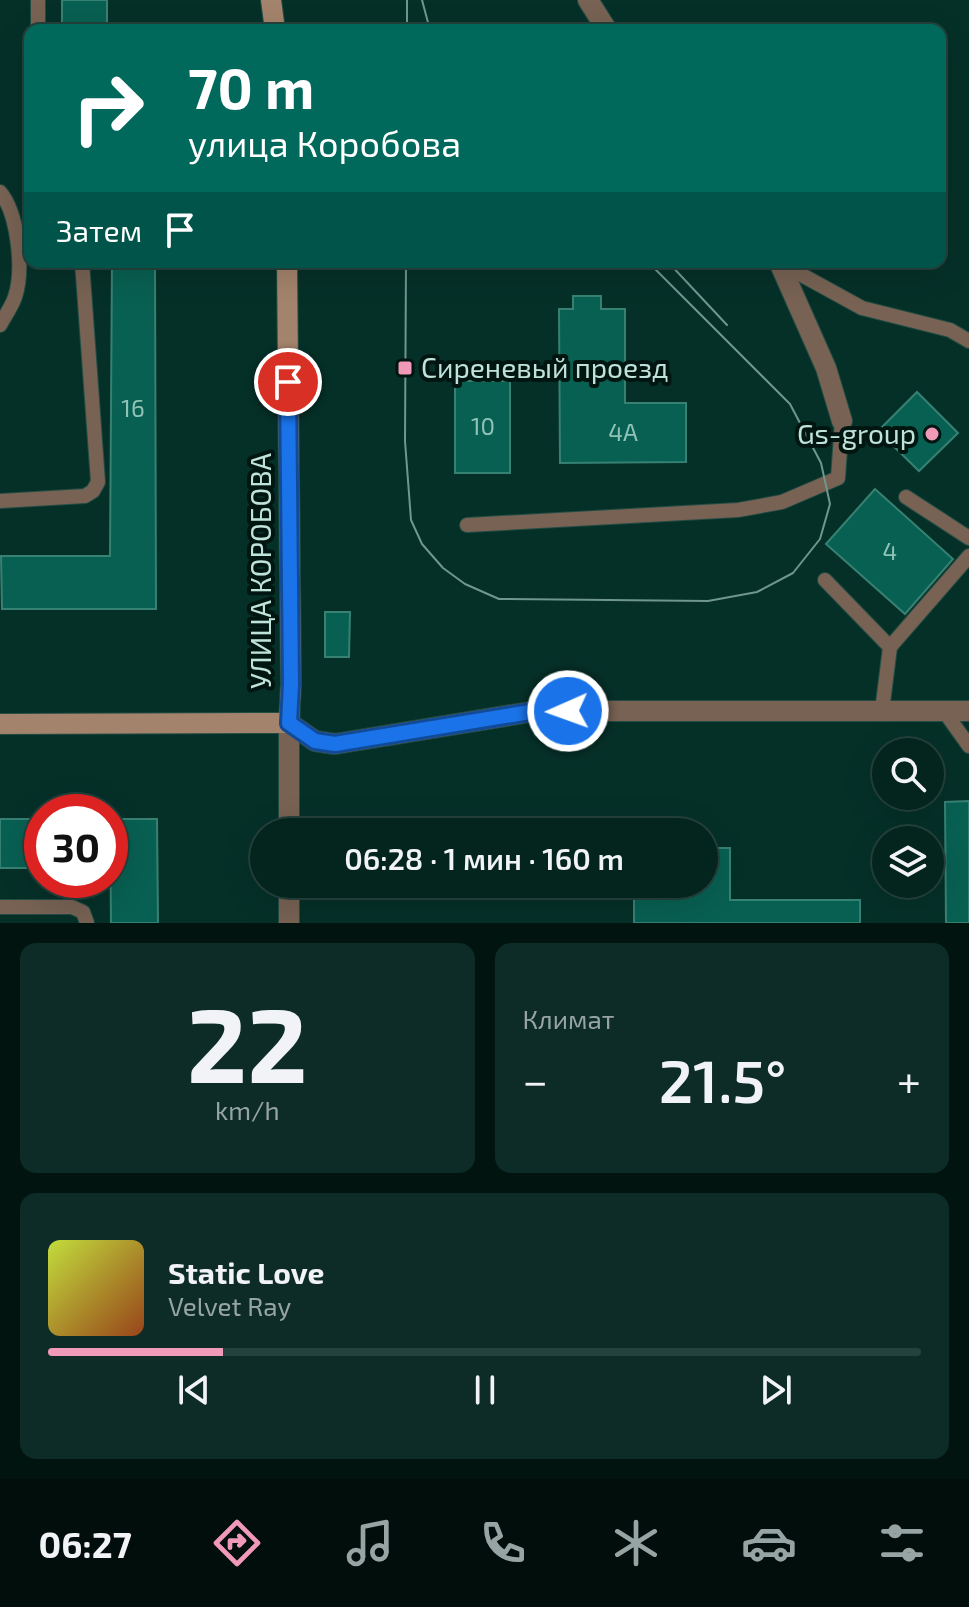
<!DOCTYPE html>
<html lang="ru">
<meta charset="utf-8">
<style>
:root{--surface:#04241e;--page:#0d2c27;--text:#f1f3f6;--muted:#97a4a4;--line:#25413c;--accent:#f09ab7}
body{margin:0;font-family:"Exo 2",sans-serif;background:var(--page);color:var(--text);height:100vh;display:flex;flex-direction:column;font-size:30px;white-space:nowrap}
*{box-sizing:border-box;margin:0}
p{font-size:26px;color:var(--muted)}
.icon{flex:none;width:44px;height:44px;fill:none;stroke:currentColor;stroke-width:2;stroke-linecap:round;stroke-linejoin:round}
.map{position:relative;height:923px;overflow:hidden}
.side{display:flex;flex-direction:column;gap:20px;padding:20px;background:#021410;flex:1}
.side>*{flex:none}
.banner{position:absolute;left:24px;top:24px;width:922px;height:244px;border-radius:16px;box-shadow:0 8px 32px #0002,0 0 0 2px var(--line);background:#00695c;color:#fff;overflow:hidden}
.tools{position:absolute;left:872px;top:738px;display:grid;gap:16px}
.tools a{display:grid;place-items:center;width:72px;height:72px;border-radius:50%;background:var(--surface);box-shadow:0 8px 32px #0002,0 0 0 2px var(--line);font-size:40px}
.speed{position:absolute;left:24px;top:794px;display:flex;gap:16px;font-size:40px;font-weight:700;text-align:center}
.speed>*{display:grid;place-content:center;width:104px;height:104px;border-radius:50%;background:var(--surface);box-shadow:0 8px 32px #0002,0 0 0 2px var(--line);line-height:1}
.speed .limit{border:12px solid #d22;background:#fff;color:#111}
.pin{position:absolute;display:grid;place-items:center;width:68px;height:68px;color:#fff;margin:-34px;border:4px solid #fff;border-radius:50%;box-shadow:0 2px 8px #0007}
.me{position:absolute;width:88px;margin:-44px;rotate:268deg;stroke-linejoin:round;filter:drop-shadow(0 0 6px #0008)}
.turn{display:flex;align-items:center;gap:28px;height:168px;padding:0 32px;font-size:36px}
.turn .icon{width:104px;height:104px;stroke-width:2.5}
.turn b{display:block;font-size:56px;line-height:68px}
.then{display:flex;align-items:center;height:76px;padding:0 32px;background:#0003;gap:16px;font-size:30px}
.big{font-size:60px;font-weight:600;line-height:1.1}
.side .tile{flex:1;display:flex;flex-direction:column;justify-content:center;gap:12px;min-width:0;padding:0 28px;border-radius:16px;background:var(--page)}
.side .dial{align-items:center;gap:0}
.dial b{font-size:104px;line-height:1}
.song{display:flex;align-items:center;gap:24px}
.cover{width:96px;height:96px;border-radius:12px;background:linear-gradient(135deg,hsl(70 70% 55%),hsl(20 70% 35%))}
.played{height:8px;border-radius:4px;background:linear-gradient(90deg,var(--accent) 20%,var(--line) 20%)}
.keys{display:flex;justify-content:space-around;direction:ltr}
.heat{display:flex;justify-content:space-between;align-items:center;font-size:44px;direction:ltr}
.side .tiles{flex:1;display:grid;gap:20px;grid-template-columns:1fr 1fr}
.tile:last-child{grid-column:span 2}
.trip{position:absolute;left:250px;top:818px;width:468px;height:80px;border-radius:40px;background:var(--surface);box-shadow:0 8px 32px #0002,0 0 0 2px var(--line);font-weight:600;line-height:80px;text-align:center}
.dock{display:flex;height:128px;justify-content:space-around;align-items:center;background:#020e0c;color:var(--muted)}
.dock .icon{width:56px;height:56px}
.dock .on{color:var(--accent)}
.dock b{font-size:36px;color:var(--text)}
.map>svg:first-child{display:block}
.building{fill:#086052;stroke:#378173;stroke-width:2}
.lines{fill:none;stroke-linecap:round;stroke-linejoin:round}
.lane-casing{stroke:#234c44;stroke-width:16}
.street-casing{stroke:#234c44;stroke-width:22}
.secondary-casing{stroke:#234c44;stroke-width:22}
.lane{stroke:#776253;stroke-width:14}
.street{stroke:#776253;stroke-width:20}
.secondary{stroke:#a3836b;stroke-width:20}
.tram{stroke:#70968e;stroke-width:2}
.route-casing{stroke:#114b97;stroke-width:20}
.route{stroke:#1a73e8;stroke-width:14}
.poi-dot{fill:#f09ab7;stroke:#011511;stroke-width:3}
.labels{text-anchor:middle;stroke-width:8;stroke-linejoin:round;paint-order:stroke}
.number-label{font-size:24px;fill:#91c2b7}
.poi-label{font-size:28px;fill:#bfe2d9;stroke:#011511;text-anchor:start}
.street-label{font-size:28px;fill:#bfe2d9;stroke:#011511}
</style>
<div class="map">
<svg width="969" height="923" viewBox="0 0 969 923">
<rect width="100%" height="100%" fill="#053028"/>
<g class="building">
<rect x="62" y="0" width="45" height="30"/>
<polygon points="112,262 155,262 156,609 2,609 1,556 110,556"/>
<polygon points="573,296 601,296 601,309 625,309 625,403 686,403 686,462 560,463 559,309 573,309"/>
<rect x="455" y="381" width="55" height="92"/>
<polygon points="917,392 958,433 919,471 878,431"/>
<polygon points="875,489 953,559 905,614 826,544"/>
<polygon points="325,612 350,612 349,657 325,657"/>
<polygon points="969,801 969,923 946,923 945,802"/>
<rect x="0" y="819" width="42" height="49"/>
<polygon points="110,819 157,819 158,923 111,923"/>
<polygon points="704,848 730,848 730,900 860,900 860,923 634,923 634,884 704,884"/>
</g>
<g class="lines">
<g class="lane-casing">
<g id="lane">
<polyline points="38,0 38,30"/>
<path d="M0,192C18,213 24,270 15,297C12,306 5,316 0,325"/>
<polyline points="780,263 862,308 950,330 969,341"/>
<polyline points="906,497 969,538"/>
<polyline points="0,501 85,496 93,491 98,482 82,262"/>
<polyline points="467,525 738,510 782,502 838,478 842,421"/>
<polyline points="825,580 890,647"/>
<polyline points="882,711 890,647 969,556"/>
<polyline points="944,711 969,746"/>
<polyline points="0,907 72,907 83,912 87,923"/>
</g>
</g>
<g class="street-casing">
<g id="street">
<polyline points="588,0 607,30"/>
<polyline points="779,262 826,368 842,421"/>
<polyline points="289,723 315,741 335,744 536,711 969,711"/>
<polyline points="289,723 289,832"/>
<polyline points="289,884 289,923"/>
</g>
</g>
<g class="secondary-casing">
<g id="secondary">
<polyline points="271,0 275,30"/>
<polyline points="0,724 289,723 291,684 287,262"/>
</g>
</g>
<use href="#lane" class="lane"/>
<use href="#street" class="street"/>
<use href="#secondary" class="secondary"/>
<g class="tram">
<polyline points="422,0 430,30"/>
<polyline points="407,30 407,0"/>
<polyline points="406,262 405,441 411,520 422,544 443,568 465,584 499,599 708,601 757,592 793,573 820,539 830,504 821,463 790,404 648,262"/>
<polyline points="668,262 727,325"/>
</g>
</g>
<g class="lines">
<g class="route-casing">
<polyline id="route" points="288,382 291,684 289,723 315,741 335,744 536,711 568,711"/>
</g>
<use href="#route" class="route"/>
</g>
<g class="poi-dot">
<rect x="397" y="360" width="16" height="16" rx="4"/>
<circle cx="932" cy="434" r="8"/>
</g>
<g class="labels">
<g class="number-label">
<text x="133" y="417">16</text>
<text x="483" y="435">10</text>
<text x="623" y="441">4А</text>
<text x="890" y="560">4</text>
</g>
<g class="poi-label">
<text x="421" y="378">Сиреневый проезд</text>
<text x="916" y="444" text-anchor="end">Gs-group</text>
</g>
<g class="street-label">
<text transform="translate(261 571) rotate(-90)" y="10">УЛИЦА КОРОБОВА</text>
</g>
</g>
</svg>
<div class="tools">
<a><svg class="icon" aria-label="search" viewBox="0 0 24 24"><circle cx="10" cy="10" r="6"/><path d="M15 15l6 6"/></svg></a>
<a><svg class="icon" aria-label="layers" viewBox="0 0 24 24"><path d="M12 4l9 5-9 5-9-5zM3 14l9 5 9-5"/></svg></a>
</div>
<div class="speed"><div class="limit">30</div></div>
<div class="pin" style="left:288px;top:382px;background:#d93025"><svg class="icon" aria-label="arrive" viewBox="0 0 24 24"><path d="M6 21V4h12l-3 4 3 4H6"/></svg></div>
<svg class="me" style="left:568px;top:711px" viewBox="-20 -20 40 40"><circle r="17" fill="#1a73e8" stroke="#fff" stroke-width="3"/><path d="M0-11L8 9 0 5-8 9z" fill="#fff"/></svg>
<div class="trip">06:28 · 1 мин · 160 m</div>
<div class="banner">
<div class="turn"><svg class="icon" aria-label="right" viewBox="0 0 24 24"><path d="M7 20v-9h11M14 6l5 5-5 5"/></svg><div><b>70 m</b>улица Коробова</div></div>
<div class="then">Затем<svg class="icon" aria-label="arrive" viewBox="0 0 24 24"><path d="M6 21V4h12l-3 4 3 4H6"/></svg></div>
</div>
</div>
<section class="side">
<div class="tiles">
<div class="tile dial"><b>22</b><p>km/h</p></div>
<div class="tile"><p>Климат</p>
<div class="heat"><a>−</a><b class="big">21.5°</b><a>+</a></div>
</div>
<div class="tile">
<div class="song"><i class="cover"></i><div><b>Static Love</b><p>Velvet Ray</p></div></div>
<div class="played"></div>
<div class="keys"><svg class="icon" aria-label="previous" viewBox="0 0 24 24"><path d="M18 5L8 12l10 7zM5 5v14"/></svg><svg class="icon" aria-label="pause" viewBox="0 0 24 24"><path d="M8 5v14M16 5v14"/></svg><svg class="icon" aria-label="next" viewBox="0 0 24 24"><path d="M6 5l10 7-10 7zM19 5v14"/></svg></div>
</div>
</div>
</section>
<nav class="dock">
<b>06:27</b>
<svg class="icon on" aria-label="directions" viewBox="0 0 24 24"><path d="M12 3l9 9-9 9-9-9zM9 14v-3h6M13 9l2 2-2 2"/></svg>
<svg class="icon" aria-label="music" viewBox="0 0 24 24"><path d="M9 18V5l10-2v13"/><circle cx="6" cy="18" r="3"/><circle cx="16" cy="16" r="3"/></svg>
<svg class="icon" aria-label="phone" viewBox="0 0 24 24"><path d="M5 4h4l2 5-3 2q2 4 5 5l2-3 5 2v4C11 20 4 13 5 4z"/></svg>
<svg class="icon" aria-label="climate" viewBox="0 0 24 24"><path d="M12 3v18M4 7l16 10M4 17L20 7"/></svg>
<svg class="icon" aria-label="car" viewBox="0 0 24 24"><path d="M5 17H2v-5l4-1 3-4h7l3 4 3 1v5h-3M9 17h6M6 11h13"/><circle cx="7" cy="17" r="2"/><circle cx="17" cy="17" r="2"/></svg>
<svg class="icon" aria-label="filters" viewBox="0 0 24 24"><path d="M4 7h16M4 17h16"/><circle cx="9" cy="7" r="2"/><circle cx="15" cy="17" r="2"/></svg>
</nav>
